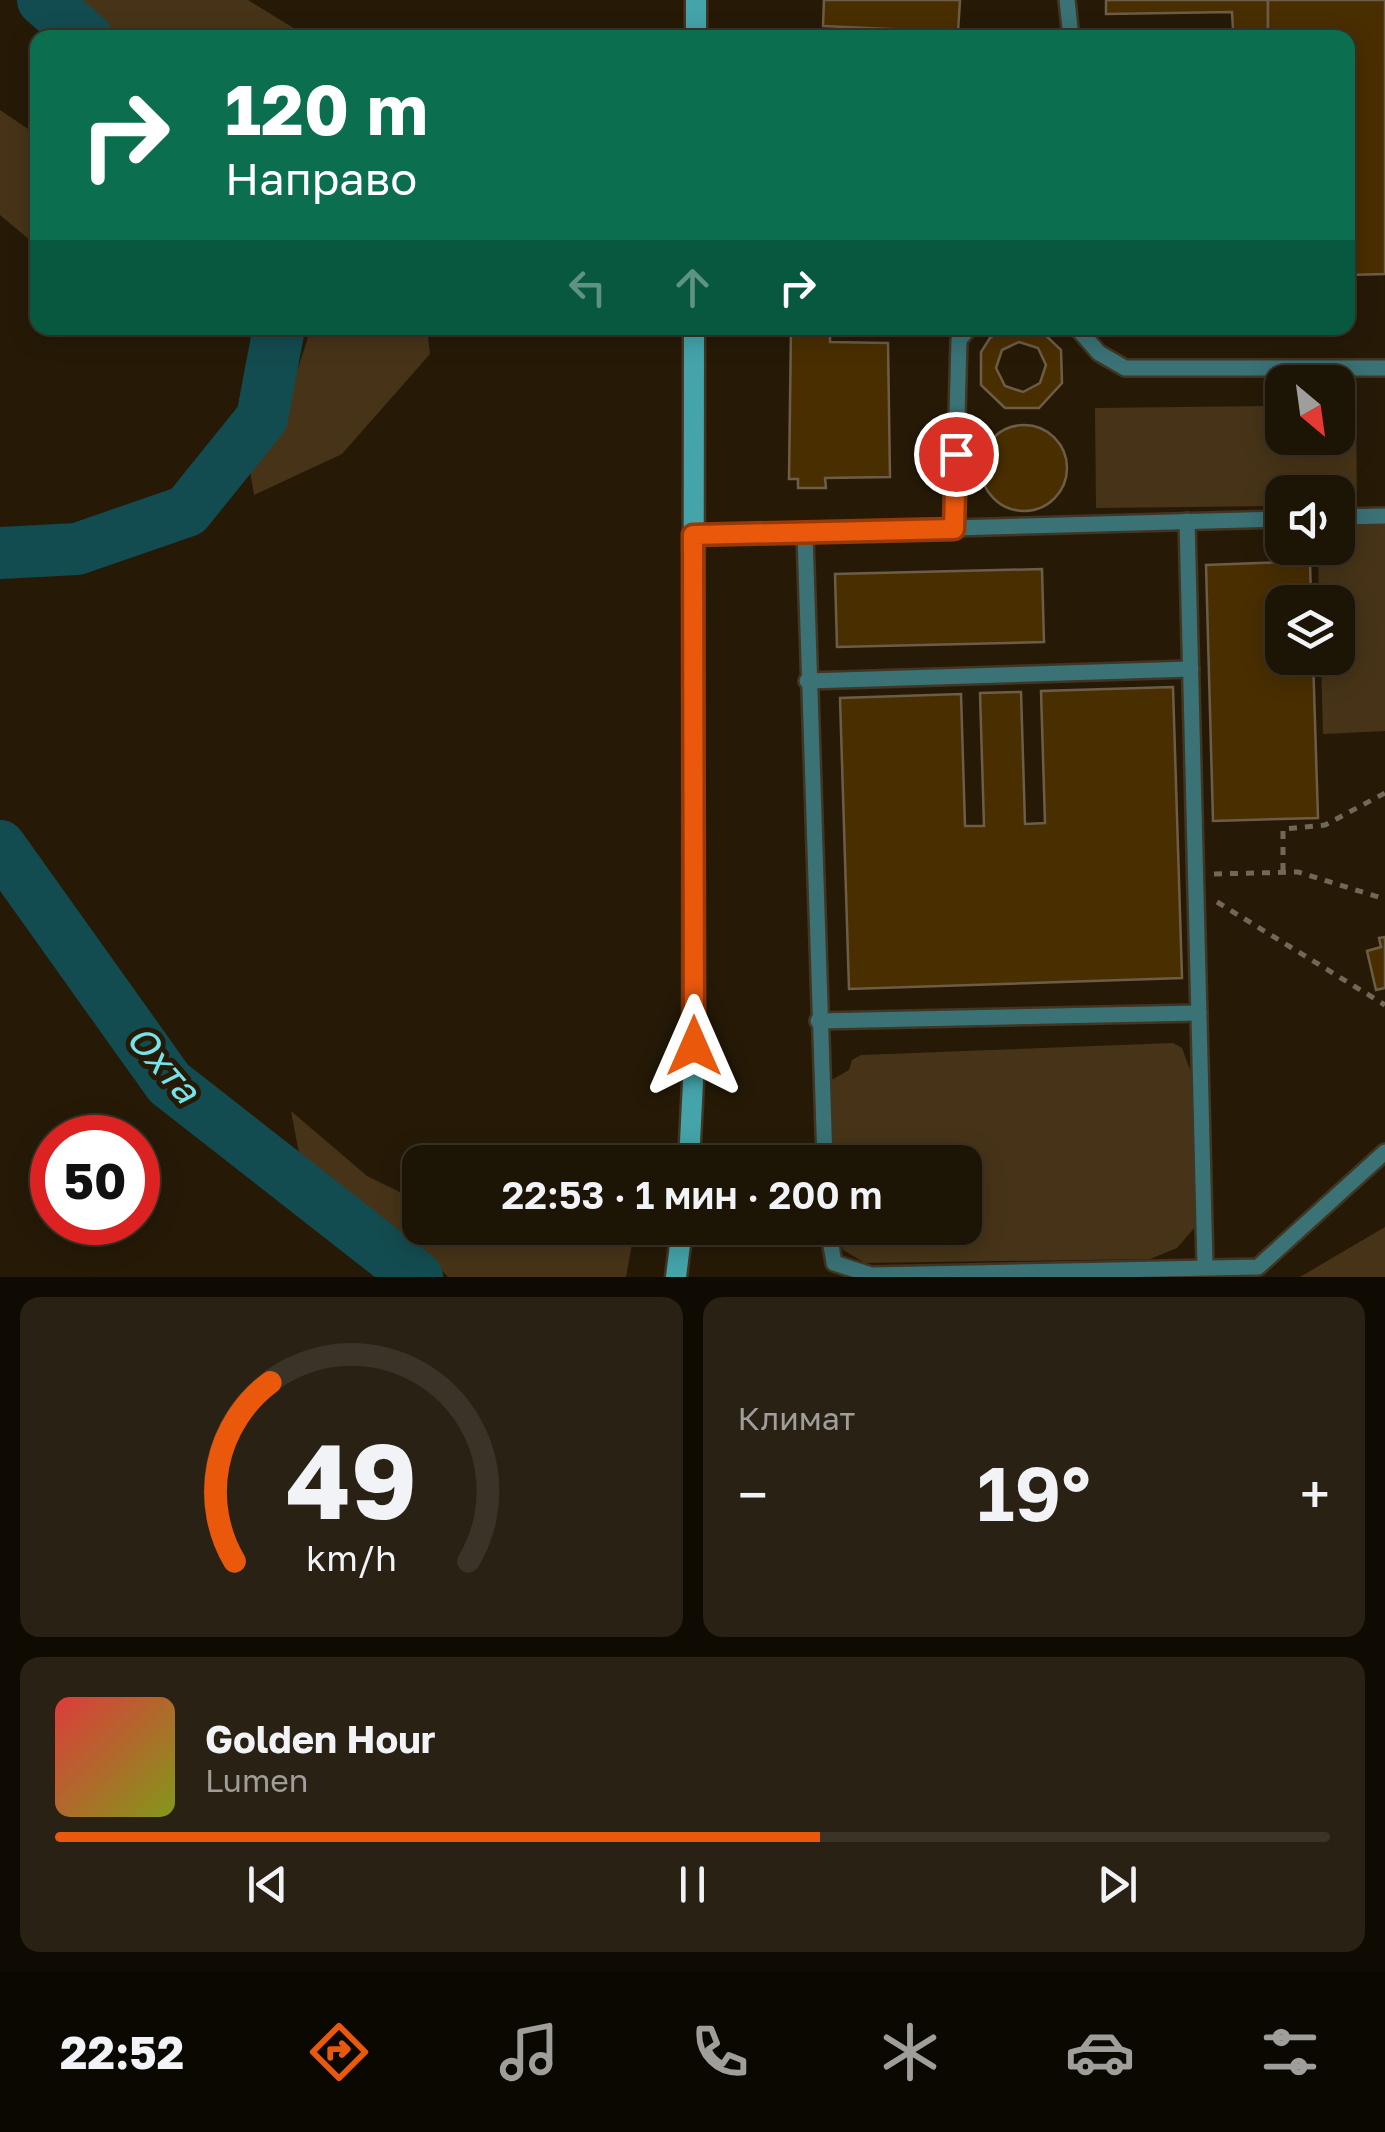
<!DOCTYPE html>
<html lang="ru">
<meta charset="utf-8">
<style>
:root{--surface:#1c1405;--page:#292113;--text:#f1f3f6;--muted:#a09e9a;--line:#3a3327;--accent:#ea580c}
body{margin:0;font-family:"Golos Text",sans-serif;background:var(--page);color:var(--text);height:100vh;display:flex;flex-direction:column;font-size:38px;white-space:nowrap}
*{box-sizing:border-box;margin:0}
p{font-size:32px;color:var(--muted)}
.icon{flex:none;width:55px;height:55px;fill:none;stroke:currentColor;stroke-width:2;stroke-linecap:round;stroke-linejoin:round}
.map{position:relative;height:1277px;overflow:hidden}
.panel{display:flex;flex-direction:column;gap:20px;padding:20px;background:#0f0b03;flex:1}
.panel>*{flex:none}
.guide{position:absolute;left:30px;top:30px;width:1325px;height:305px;border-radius:20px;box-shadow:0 5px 25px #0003,0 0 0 2px var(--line);background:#0b6e4f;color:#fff;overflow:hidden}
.needle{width:65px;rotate:151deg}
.buttons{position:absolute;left:1265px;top:365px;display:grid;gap:20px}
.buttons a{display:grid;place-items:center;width:90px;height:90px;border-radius:20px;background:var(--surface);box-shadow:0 5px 25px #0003,0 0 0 2px var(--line);font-size:50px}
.speed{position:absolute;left:30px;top:1115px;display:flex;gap:20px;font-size:50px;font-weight:700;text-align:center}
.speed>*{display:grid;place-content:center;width:130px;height:130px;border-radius:50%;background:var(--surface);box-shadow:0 5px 25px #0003,0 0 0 2px var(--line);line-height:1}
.speed .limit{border:15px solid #d22;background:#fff;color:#111}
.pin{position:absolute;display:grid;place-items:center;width:85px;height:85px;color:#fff;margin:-42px;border:5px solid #fff;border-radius:50%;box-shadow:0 2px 10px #0007}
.me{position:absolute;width:110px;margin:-55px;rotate:0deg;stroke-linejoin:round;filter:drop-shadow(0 0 8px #0008)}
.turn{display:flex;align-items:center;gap:35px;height:210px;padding:0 30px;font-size:45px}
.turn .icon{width:130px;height:130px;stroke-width:2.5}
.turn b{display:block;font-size:70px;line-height:85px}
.lanes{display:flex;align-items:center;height:95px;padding:0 30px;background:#0003;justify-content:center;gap:50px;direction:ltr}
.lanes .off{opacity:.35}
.big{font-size:75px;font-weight:600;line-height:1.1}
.panel .widget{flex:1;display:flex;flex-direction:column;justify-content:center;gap:15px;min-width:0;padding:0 35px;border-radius:20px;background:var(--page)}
.panel .dial{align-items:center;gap:0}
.dial svg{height:260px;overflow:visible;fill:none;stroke:var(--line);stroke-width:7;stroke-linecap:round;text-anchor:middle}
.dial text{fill:var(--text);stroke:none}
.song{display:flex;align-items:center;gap:30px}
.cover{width:120px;height:120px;border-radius:15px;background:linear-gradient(135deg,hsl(0 70% 55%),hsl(70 70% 35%))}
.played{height:10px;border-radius:5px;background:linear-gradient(90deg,var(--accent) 60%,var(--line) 60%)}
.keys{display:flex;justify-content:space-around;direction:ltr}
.heat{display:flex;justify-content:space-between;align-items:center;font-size:55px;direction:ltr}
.panel .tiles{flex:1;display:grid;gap:20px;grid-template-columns:1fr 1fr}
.widget:last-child{grid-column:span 2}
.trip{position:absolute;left:402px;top:1145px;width:580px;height:100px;border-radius:20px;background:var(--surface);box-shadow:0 5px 25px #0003,0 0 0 2px var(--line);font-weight:600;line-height:100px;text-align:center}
.menu{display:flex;height:160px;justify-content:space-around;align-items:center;background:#0b0802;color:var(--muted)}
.menu .icon{width:70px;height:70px}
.menu .on{color:var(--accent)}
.menu b{font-size:45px;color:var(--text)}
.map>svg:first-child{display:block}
.green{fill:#473418}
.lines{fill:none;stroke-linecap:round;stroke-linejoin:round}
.river{stroke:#134c50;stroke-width:52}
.building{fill:#492e00;stroke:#6c5d49;stroke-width:2.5;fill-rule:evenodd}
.lane-casing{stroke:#413523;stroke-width:20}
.secondary-casing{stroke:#413523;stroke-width:25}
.path{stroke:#726858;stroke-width:5;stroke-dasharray:8 8;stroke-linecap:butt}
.lane{stroke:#3a7276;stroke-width:15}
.secondary{stroke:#44a4aa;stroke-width:20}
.route-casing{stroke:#983908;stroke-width:25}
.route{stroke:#ea580c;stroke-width:18}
.labels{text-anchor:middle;stroke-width:10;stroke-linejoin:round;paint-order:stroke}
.water-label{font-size:38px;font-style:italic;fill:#75e3eb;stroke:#261a07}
</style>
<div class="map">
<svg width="1385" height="1277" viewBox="0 0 1385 1277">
<rect width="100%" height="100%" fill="#261a07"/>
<g class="green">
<polygon points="73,0 248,0 308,37 116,37"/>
<polygon points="0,110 37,135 37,246 0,215"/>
<polygon points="311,328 427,328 430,354 342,454 254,495 249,464 279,427"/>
<polygon points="1338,405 1356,405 1357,505 1338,505 1338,492 1282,492 1282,506 1096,508 1095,408 1282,406 1282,438 1338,438"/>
<polygon points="1338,526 1385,526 1385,731 1323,734 1321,658 1338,658 1338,602 1319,602 1318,548 1338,548"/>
<polygon points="1173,1043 1182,1048 1192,1075 1195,1227 1177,1248 1150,1259 865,1263 843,1250 839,1228 965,1228 965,1162 834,1162 828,1082 849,1070 852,1060 861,1055"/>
<polygon points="291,1111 367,1176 420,1202 420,1228 472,1228 485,1234 635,1228 626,1277 448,1277 434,1262 386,1242 337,1193 302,1169"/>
<polygon points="1385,1227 1385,1277 1300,1277"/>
</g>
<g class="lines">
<g class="river">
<polyline points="43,0 87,38"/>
<polyline points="0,553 77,549 187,511 262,418 279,328"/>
<polyline points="0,846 169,1083 417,1277"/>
</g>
</g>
<g class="building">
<polygon points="824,0 960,0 958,32 823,26"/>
<polygon points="1106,0 1268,0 1268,38 1106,38 1233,30 1232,12 1106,14"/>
<polygon points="1268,0 1385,0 1385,274 1348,275 1348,38 1268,38"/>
<polygon points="791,328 830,328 830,342 888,343 890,477 825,478 826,488 798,488 798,479 789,479"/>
<path d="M1004,328H1038L1061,350L1062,383L1039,408H1005L981,385V352L990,338ZM1019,342L1038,348L1046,365L1040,383L1023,392L1005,386L996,368L1002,350Z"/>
<circle cx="1024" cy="468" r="43"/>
<polygon points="1310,561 1311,602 1282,602 1282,658 1313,658 1318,818 1213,821 1206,565"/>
<polygon points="1042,569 1044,642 837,647 835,574"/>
<polygon points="1173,687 1182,978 849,989 840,698 961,694 965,826 984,826 980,693 1021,692 1025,824 1045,823 1041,691"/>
<polygon points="1385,937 1385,988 1376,990 1367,951 1381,947 1379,938"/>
</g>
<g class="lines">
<g class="lane-casing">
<g id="lane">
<polyline points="1067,0 1071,38"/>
<polyline points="1077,328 1099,353 1125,368 1385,368"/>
<polyline points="1338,517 1385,516"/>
<polyline points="1187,521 1205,1266"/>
<polyline points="954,529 959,340 969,328"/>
<polyline points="693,535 1282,519"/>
<polyline points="805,535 825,1162"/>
<polyline points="807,681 1191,669"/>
<polyline points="818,1021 1199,1013"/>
<polyline points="828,1228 834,1263 871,1275 1258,1267 1385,1152"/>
</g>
</g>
<g class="secondary-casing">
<g id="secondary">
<polyline points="696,38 696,0"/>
<polyline points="689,1162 693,1082 694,328"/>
<polyline points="676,1277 682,1228"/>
</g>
</g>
<g class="path">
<polyline points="1283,871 1283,829 1325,825 1385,793"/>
<polyline points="1214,874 1298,872 1385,899"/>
<polyline points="1217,902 1385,1005"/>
</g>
<use href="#lane" class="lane"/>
<use href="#secondary" class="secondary"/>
</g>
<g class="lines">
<g class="route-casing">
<polyline id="route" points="694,1046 693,535 954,529 956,454"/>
</g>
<use href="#route" class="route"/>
</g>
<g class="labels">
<g class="water-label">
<text transform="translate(163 1064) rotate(49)" y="13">Охта</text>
</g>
</g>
</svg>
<div class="buttons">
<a><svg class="needle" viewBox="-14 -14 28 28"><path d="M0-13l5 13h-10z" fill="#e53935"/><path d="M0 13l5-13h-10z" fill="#a09e9a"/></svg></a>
<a><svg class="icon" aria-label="sound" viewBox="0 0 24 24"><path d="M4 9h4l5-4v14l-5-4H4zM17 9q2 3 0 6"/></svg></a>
<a><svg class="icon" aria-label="layers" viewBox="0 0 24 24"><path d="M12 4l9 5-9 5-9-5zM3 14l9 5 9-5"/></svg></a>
</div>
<div class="speed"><div class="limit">50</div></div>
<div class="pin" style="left:956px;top:454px;background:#d93025"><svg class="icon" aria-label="arrive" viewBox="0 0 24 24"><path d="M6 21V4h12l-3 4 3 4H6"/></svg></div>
<svg class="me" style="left:694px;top:1046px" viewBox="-20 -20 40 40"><path d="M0-17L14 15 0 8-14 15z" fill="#ea580c" stroke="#fff" stroke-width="4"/></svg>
<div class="trip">22:53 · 1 мин · 200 m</div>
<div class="guide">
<div class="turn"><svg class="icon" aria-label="right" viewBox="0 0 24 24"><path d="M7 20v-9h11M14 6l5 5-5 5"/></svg><div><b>120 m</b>Направо</div></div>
<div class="lanes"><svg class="icon off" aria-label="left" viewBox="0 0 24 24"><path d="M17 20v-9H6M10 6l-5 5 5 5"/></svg><svg class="icon off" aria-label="ahead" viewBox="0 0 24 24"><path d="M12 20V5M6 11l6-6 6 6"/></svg><svg class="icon" aria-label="right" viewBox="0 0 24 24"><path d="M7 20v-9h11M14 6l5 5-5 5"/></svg></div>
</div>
</div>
<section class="panel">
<div class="tiles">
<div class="widget dial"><svg viewBox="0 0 100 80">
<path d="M14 69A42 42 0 1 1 86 69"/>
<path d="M14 69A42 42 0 0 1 25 14" stroke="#ea580c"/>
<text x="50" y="56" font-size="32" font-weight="700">49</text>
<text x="50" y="72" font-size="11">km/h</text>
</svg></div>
<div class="widget"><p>Климат</p>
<div class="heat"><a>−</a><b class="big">19°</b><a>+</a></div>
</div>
<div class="widget">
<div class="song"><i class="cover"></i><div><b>Golden Hour</b><p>Lumen</p></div></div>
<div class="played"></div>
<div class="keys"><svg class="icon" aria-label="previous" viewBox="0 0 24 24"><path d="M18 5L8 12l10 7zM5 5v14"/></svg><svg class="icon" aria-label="pause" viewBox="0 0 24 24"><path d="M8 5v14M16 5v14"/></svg><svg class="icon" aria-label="next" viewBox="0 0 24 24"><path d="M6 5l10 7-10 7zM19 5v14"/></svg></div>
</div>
</div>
</section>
<nav class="menu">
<b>22:52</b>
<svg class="icon on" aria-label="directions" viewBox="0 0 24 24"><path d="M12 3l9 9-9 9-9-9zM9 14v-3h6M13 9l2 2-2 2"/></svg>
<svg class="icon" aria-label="music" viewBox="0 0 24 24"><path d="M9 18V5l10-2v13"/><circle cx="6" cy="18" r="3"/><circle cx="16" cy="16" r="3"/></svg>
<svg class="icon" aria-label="phone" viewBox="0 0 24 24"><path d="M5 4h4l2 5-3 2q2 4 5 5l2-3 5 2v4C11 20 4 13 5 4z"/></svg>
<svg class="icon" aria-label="climate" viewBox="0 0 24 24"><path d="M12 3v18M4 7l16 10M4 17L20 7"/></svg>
<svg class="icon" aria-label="car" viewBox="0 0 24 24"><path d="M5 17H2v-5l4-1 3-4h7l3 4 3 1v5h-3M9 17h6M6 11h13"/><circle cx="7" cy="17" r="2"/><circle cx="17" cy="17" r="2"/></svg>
<svg class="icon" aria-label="filters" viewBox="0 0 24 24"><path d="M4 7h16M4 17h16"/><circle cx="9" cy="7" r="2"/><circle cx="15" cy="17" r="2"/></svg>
</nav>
